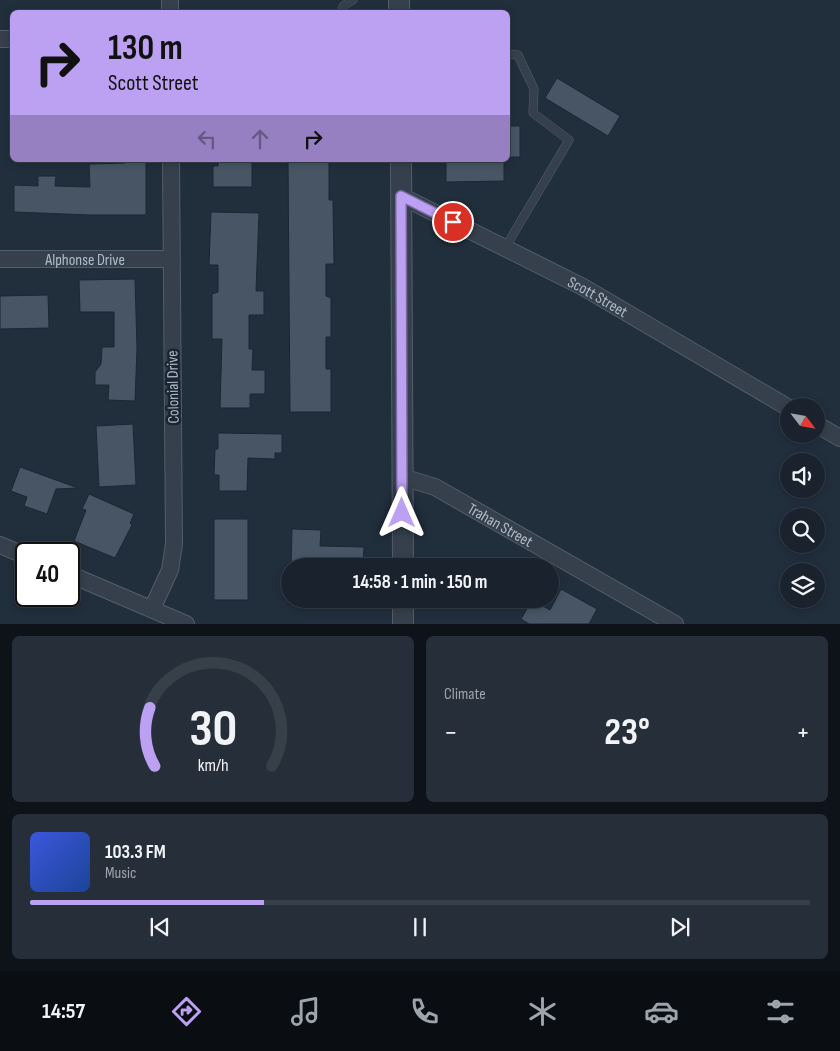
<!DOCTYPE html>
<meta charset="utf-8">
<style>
:root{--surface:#19222d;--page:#262f39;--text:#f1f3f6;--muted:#9fa4aa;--line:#373f49;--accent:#bca0f2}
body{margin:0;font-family:"Sofia Sans Condensed",sans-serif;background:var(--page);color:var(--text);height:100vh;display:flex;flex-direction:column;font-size:19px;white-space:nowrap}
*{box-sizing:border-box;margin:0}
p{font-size:16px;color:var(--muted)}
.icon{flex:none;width:28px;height:28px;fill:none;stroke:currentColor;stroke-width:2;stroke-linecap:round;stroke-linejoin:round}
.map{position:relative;height:624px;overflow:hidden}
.sheet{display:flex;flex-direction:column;gap:12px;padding:12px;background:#0e1319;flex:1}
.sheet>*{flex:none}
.banner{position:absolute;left:10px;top:10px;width:500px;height:152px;border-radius:8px;box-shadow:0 2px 8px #0003,0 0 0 1px var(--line);background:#bca0f2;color:#111;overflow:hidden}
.needle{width:32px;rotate:121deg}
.buttons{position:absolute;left:780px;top:398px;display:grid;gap:10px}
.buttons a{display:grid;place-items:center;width:45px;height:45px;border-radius:50%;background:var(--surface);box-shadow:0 2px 8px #0003,0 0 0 1px var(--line);font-size:25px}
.speed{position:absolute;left:15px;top:542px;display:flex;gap:10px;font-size:25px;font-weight:700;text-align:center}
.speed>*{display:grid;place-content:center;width:65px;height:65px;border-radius:50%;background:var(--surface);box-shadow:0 2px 8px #0003,0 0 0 1px var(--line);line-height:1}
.speed .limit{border:2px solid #111;border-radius:8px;background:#fff;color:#111}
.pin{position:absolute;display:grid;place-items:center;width:42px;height:42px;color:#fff;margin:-21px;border:2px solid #fff;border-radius:50%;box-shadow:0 1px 5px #0007}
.me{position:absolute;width:55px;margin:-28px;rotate:0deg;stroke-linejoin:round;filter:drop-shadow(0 0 4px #0008)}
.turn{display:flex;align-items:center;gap:18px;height:105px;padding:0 15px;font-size:22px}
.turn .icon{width:65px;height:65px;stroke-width:2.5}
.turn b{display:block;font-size:35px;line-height:42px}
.lanes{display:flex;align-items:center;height:48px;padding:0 15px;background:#0003;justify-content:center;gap:25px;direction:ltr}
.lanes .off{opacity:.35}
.big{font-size:38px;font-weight:700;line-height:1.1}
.sheet .widget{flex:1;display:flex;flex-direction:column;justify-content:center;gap:8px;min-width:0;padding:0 18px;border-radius:8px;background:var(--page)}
.sheet .dial{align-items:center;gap:0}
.dial svg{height:130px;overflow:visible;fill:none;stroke:var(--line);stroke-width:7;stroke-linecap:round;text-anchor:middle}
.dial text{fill:var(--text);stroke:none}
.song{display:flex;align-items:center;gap:15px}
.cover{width:60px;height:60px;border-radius:8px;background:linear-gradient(135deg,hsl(230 70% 55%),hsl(220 70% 35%))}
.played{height:5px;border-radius:2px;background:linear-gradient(90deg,var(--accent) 30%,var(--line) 30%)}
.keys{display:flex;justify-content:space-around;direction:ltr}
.heat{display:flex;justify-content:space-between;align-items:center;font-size:28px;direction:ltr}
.sheet .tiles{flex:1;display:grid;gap:12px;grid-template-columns:1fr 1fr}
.widget:last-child{grid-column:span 2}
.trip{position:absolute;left:281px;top:558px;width:278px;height:50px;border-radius:25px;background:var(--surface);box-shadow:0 2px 8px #0003,0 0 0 1px var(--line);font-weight:700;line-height:50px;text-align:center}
.dock{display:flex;height:80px;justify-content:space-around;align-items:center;background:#0a0e12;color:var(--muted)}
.dock .icon{width:35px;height:35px}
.dock .current{color:var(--accent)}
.dock b{font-size:22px;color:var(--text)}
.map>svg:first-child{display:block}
.building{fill:#475565;stroke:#1c2733}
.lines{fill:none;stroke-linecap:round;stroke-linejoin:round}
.service-casing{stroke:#535e6a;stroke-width:9}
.minor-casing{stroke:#535e6a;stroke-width:18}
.tertiary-casing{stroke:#535e6a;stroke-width:22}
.service{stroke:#35404c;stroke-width:8}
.minor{stroke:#35404c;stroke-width:16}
.tertiary{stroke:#35404c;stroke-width:20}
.route-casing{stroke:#7a689d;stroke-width:12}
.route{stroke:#bca0f2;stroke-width:9}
.labels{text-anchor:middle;stroke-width:5;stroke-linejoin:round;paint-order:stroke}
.street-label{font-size:16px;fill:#b0bbc8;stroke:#1a2531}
</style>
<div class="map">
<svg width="840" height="624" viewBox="0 0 840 624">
<rect width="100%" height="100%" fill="#212e3c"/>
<g class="building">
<polygon points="557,78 620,116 608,136 545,98"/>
<rect x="508" y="126" width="12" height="31"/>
<polygon points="125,160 146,160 146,215 90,215 14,212 14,185 38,186 38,176 56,176 55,186 90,187 89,164 125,163"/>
<polygon points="218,160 252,160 252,187 213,187 213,166 218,166"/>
<polygon points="288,160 329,160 329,200 333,200 334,264 326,264 326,296 331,298 331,337 326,337 326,369 331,369 331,412 290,412"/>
<polygon points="446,160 504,160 504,181 446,182"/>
<polygon points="211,212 259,213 256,291 264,291 264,315 249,315 249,349 253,349 252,370 265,370 265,394 250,394 250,408 220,408 222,339 212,339 212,294 218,292 218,265 209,265"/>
<polygon points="135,279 137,348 135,401 108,400 109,385 95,385 95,372 101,364 102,347 114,347 114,312 80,312 79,280"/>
<polygon points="48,295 49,328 0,329 0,296"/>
<polygon points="133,424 136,485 99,487 96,426"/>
<polygon points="218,433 282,434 282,453 275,453 275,459 248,458 247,491 219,491 219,475 214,475 215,449 218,449"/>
<polygon points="20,467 78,488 56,489 47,514 24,506 27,497 11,491"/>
<polygon points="89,494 134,514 130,523 132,525 115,558 74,541 86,510 82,509"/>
<rect x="214" y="519" width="34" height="81"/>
<polygon points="292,529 321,530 320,546 364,547 363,566 291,566"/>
<polygon points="561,589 597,609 589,624 529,624 521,619 532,600 550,610"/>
</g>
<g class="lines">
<g class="service-casing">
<g id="service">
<polyline points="342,12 343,6 353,0"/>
<polyline points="505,248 569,140 533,113 534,89 518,55 508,54"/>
</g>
</g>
<g class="minor-casing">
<g id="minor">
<polyline points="170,0 170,12"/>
<polyline points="0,39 12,39"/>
<path id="s1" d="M401,196L583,287L789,408"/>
<path id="s2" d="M0,259H171"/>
<polyline points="816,424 840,438"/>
<path id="s3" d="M402,477L435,487L675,624"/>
<polyline points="0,545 26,556"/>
<polyline points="69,574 186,624"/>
<polyline points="152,609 170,570 174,544 171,160"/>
</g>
</g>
<g class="tertiary-casing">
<g id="tertiary">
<polyline points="399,0 399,12"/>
<polyline points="401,160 403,566"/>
<polyline points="403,599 403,624"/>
</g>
</g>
<use href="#service" class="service"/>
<use href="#minor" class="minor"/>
<use href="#tertiary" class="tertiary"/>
</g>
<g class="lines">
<g class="route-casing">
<polyline id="route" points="402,513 401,196 453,222"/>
</g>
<use href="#route" class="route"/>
</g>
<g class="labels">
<g class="street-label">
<text dy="6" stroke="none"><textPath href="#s2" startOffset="85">Alphonse Drive</textPath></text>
<text dy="6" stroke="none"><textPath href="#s1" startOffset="221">Scott Street</textPath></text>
<text transform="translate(172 387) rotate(-91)" y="6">Colonial Drive</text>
<text dy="6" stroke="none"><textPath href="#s3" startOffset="110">Trahan Street</textPath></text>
</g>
</g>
</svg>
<div class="buttons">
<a><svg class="needle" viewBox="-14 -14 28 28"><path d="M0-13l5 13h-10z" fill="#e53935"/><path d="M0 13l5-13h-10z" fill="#9fa4aa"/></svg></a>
<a><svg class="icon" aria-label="sound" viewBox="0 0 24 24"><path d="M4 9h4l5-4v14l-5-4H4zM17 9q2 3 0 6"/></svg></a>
<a><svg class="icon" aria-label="search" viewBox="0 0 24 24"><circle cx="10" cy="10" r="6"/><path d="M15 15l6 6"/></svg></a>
<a><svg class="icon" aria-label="layers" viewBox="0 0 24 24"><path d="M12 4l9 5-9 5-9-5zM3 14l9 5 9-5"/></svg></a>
</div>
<div class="speed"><div class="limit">40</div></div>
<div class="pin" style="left:453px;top:222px;background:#d93025"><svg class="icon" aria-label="arrive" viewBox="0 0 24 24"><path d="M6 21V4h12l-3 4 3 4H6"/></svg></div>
<svg class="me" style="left:402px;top:513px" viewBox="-20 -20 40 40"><path d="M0-17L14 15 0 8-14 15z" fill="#bca0f2" stroke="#fff" stroke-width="4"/></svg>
<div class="trip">14:58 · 1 min · 150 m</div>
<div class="banner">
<div class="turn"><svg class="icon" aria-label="right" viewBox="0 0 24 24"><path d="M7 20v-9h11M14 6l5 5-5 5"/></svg><div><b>130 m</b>Scott Street</div></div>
<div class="lanes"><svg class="icon off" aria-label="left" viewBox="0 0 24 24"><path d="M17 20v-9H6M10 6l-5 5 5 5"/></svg><svg class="icon off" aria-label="ahead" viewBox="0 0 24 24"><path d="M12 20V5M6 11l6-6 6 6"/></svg><svg class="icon" aria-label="right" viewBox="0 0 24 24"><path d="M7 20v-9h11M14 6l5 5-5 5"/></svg></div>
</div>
</div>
<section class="sheet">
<div class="tiles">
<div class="widget dial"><svg viewBox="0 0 100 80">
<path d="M14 69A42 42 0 1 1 86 69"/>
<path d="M14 69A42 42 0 0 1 11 33" stroke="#bca0f2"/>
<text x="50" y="56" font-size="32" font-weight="700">30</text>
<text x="50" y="72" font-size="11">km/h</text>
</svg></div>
<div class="widget"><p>Climate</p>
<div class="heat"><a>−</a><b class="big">23°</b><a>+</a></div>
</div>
<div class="widget">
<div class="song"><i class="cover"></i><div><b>103.3 FM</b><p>Music</p></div></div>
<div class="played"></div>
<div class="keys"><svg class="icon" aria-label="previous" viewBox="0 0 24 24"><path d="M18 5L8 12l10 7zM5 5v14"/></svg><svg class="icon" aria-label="pause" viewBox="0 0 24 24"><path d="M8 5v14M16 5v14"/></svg><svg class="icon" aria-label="next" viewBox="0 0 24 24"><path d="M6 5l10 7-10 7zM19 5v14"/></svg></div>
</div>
</div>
</section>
<nav class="dock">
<b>14:57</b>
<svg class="icon current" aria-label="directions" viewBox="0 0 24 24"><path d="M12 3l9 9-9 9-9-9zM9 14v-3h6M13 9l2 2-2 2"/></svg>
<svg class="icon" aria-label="music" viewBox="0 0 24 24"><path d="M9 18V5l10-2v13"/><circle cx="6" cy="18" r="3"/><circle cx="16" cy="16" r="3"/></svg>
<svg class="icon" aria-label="phone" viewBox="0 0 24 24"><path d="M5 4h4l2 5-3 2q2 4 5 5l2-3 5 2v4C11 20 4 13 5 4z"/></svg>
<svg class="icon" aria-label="climate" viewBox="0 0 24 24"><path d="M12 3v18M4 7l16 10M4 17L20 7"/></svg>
<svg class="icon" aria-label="car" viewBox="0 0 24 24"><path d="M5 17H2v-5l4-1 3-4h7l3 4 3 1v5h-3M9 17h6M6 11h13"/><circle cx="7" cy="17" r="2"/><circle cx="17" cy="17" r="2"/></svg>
<svg class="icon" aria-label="filters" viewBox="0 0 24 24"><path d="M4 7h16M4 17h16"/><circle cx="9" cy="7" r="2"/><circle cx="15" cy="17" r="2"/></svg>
</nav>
